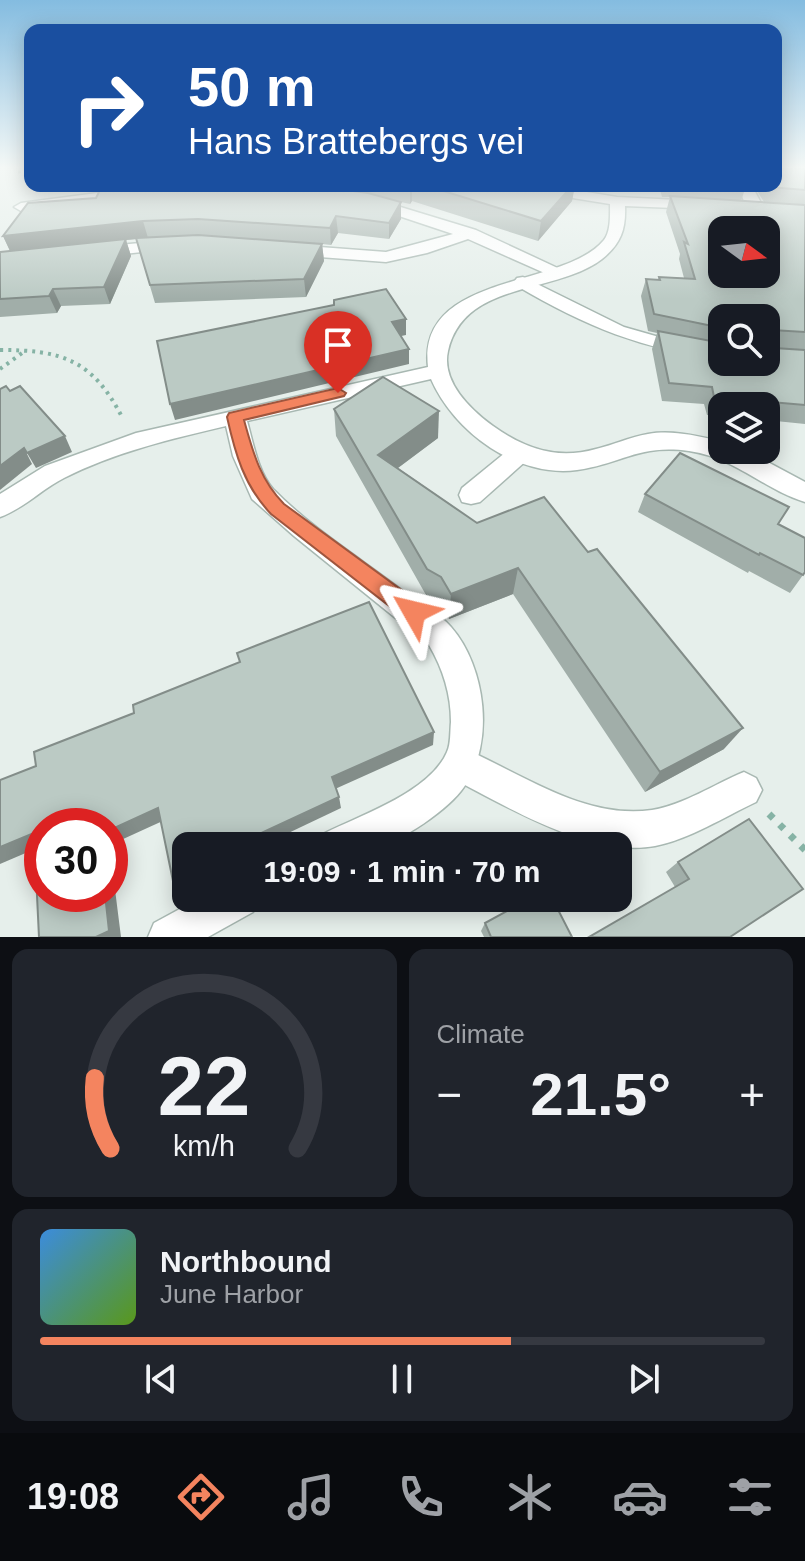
<!DOCTYPE html>
<meta charset="utf-8">
<style>
:root{--surface:#171b24;--page:#20242c;--text:#f1f3f6;--muted:#9ea1a6;--line:#363941;--accent:#f4845f}
body{margin:0;font-family:Helvetica,sans-serif;background:var(--page);color:var(--text);height:100vh;display:flex;flex-direction:column;font-size:30px;white-space:nowrap}
*{box-sizing:border-box;margin:0}
p{font-size:26px;color:var(--muted)}
.icon{flex:none;width:44px;height:44px;fill:none;stroke:currentColor;stroke-width:2;stroke-linecap:round;stroke-linejoin:round}
.map{position:relative;height:937px;overflow:hidden}
.drawer{display:flex;flex-direction:column;gap:12px;padding:12px;background:#0d0f14;flex:1}
.drawer>*{flex:none}
.banner{position:absolute;left:24px;top:24px;width:758px;height:168px;border-radius:16px;box-shadow:0 4px 20px #0003;background:#1a4fa0;color:#fff;overflow:hidden}
.needle{width:52px;rotate:105deg}
.fabs{position:absolute;left:708px;top:216px;display:grid;gap:16px}
.fabs a{display:grid;place-items:center;width:72px;height:72px;border-radius:16px;background:var(--surface);box-shadow:0 4px 20px #0003;font-size:40px}
.speed{position:absolute;left:24px;top:808px;display:flex;gap:16px;font-size:40px;font-weight:700;text-align:center}
.speed>*{display:grid;place-content:center;width:104px;height:104px;border-radius:50%;background:var(--surface);box-shadow:0 4px 20px #0003;line-height:1}
.speed .limit{border:12px solid #d22;background:#fff;color:#111}
.pin{position:absolute;display:grid;place-items:center;width:68px;height:68px;color:#fff;margin:-82px -34px;border-radius:50% 50% 50% 0;rotate:-45deg;box-shadow:0 0 8px #0007}
.pin .icon{rotate:45deg}
.me{position:absolute;width:88px;margin:-44px;rotate:307deg;stroke-linejoin:round;filter:drop-shadow(0 0 6px #0008)}
.turn{display:flex;align-items:center;gap:28px;height:168px;padding:0 32px;font-size:36px}
.turn .icon{width:104px;height:104px;stroke-width:2.5}
.turn b{display:block;font-size:56px;line-height:68px}
.big{font-size:60px;font-weight:800;line-height:1.1}
.drawer .tile{flex:1;display:flex;flex-direction:column;justify-content:center;gap:12px;min-width:0;padding:0 28px;border-radius:16px;background:var(--page)}
.drawer .dial{align-items:center;gap:0}
.dial svg{height:208px;overflow:visible;fill:none;stroke:var(--line);stroke-width:7;stroke-linecap:round;text-anchor:middle}
.dial text{fill:var(--text);stroke:none}
.song{display:flex;align-items:center;gap:24px}
.cover{width:96px;height:96px;border-radius:12px;background:linear-gradient(135deg,hsl(210 70% 55%),hsl(90 70% 35%))}
.played{height:8px;border-radius:4px;background:linear-gradient(90deg,var(--accent) 65%,var(--line) 65%)}
.keys{display:flex;justify-content:space-around;direction:ltr}
.heat{display:flex;justify-content:space-between;align-items:center;font-size:44px;direction:ltr}
.drawer .tiles{flex:1;display:grid;gap:12px;grid-template-columns:1fr 1fr}
.tile:last-child{grid-column:span 2}
.trip{position:absolute;left:172px;top:832px;width:460px;height:80px;border-radius:16px;background:var(--surface);box-shadow:0 4px 20px #0003;font-weight:800;line-height:80px;text-align:center}
.dock{display:flex;height:128px;justify-content:space-around;align-items:center;background:#090b0e;color:var(--muted)}
.dock .icon{width:56px;height:56px}
.dock .selected{color:var(--accent)}
.dock b{font-size:36px;color:var(--text)}
.map>svg:first-child{display:block}
.lines{fill:none;stroke-linecap:round;stroke-linejoin:round}
.service-casing{stroke:#a8b8b2;stroke-width:3}
.minor-casing{stroke:#a8b8b2;stroke-width:3}
.path-far2{stroke:#86b3a5;stroke-width:3;stroke-dasharray:3 4;stroke-linecap:butt}
.path-far1{stroke:#86b3a5;stroke-width:4;stroke-dasharray:3 5;stroke-linecap:butt}
.path{stroke:#86b3a5;stroke-width:7;stroke-dasharray:6 9;stroke-linecap:butt}
.service{fill:#fff;fill-rule:evenodd}
.minor{fill:#fff;fill-rule:evenodd}
.wall{fill:#a1aea9;fill-rule:evenodd}
.shaded-wall{fill:#838d89}
.building{fill:#bbcac4;stroke:#838d89;stroke-width:2;fill-rule:evenodd}
.route{fill:#f4845f;stroke:#9f563e;stroke-width:2}
</style>
<div class="map">
<svg width="805" height="937" viewBox="0 0 805 937">
<rect width="100%" height="100%" fill="#e6efeb"/>
<g class="lines">
<g class="service-casing">
<g id="service">
<polygon points="738,186 752,186 761,203 758,211 748,211"/>
<polygon points="128,189 135,193 133,196 21,211 14,207 21,203"/>
<polygon points="371,198 476,230 564,271 555,276 549,275 468,239 427,253 386,262 293,255 285,250 293,245 386,252 453,234 366,205 364,202"/>
<polygon points="172,240 178,242 178,248 97,257 89,252 97,247"/>
<path d="M523,277L624,327L666,339L722,347V359C643,350 585,326 517,286L514,282L517,278Z"/>
<polygon points="519,446 527,448 531,454 527,460 480,502 471,504 462,502 459,495 462,488 511,448"/>
<path d="M460,747C520,772 583,820 652,810C683,805 715,784 744,772L756,778L762,790L756,802C724,817 690,839 655,846C590,858 504,805 448,776L443,764L448,752Z"/>
</g>
</g>
<g class="minor-casing">
<g id="minor">
<path d="M516,186H550L617,197L699,201L706,205L699,209L625,206C626,229 621,244 602,259C555,295 464,280 448,351C441,382 471,410 493,426C525,449 557,460 596,449C613,445 630,437 648,434C670,430 694,435 715,440L722,442V450H745L805,482V502C763,489 736,458 689,451C638,444 622,464 577,470C517,478 454,432 431,379L247,421C253,442 258,472 273,489C312,529 363,560 407,594C421,604 440,614 451,627C486,667 495,743 464,787C450,808 400,844 374,846C356,848 337,846 319,846L325,833C361,815 430,792 447,752C451,744 450,731 451,722C451,694 443,669 429,645L294,536L252,499L233,456L226,426C171,439 115,452 64,478C42,489 23,509 0,517V494L45,466L136,433L428,367C417,272 564,289 604,240C611,231 610,215 610,204L523,190Z"/>
<polygon points="200,898 258,898 253,912 208,937 148,937 154,923"/>
</g>
</g>
<polyline class="path-far2" points="18,172 30,171"/>
<g class="path-far1">
<path d="M0,350C61,350 92,359 122,417"/>
<polyline points="0,369 25,351"/>
</g>
<polyline class="path" points="769,814 805,850"/>
<use href="#service" class="service"/>
<use href="#minor" class="minor"/>
</g>
<g class="wall">
<path d="M805,168V424L766,420V406H722V416L707,415L704,404L662,401L652,349L657,333L648,331L641,296L646,279L658,280L659,277L684,278L679,259L680,254L666,212L670,197H662L659,186H746L741,201L764,202L754,186H776ZM722,318L766,362H722Z"/>
<polygon points="113,186 584,186 582,188 574,187 572,201 538,241 412,201 410,204 401,202 401,219 389,239 338,233 331,245 322,244 324,261 306,297 155,303 136,239 126,240 131,256 110,304 61,306 57,313 0,317 0,252 10,251 3,236 96,198 113,187"/>
<polygon points="334,409 438,438 398,468 477,523 724,749 645,792 513,594 449,619 439,603 426,595 336,436"/>
<polygon points="645,494 778,524 803,575 790,593 749,571 748,573 638,512"/>
<polygon points="678,862 730,937 675,887 666,872"/>
<polygon points="485,923 572,937 484,937 481,931"/>
</g>
<g class="shaded-wall">
<polygon points="410,186 412,186 412,201 410,204"/>
<polygon points="572,186 575,186 572,201 538,241 541,221"/>
<polygon points="401,202 401,219 389,239 389,223"/>
<polygon points="336,216 338,233 331,245 330,228"/>
<polygon points="143,221 148,238 126,240 131,256 110,304 104,287 11,253 3,236"/>
<polygon points="322,244 324,261 306,297 304,279"/>
<polygon points="53,289 61,306 57,313 49,296"/>
<polygon points="406,319 406,335 392,338 392,322"/>
<polygon points="409,349 409,364 175,420 170,404"/>
<polygon points="439,411 438,438 379,482 378,455"/>
<polygon points="65,436 72,452 36,468 27,453"/>
<polygon points="24,448 32,464 0,490 0,466"/>
<polygon points="518,568 513,594 449,619 451,594"/>
<polygon points="743,728 724,749 645,792 660,772"/>
<polygon points="434,732 433,745 335,789 332,777"/>
<polygon points="339,797 341,808 261,846 233,846"/>
<polygon points="158,808 167,819 110,845 110,830"/>
<polygon points="34,833 42,846 0,864 0,847"/>
<polygon points="110,850 121,937 96,937 105,894 110,894"/>
<polygon points="186,875 186,888 182,890 173,881"/>
</g>
<g class="building">
<polygon points="776,168 805,168 805,190 770,187 769,186 776,186"/>
<polygon points="123,186 315,186 368,193 401,202 389,223 336,216 330,228 198,219 143,221 3,236 28,203 96,198 101,188"/>
<polygon points="427,186 572,186 541,221"/>
<path d="M670,196L805,205V332L772,330L771,345L774,348L805,350V405L714,397L712,387L669,383L658,331L722,343V362H766V318H722V328L654,314L646,279L660,280L659,277L695,279L684,242L688,244ZM722,230H766V274H722Z"/>
<polygon points="198,235 322,244 304,279 150,285 136,238"/>
<polygon points="126,239 104,287 53,289 49,296 0,299 0,252"/>
<polygon points="386,289 406,319 392,322 409,349 170,404 157,341 334,305 334,300"/>
<polygon points="383,377 439,411 378,455 477,523 544,497 588,552 597,549 743,728 660,772 518,568 451,594 441,577 427,569 334,409"/>
<polygon points="6,386 10,391 20,386 65,436 27,453 24,448 0,466 0,389"/>
<polygon points="680,453 789,507 778,524 805,538 805,572 803,575 760,553 759,555 645,494"/>
<polygon points="369,602 434,732 332,777 339,797 233,846 186,846 186,875 173,881 158,808 110,830 110,826 42,826 42,894 105,894 109,931 96,937 39,937 34,833 0,847 0,780 36,766 34,752 134,713 133,705 240,662 237,653"/>
<polygon points="749,819 803,889 730,937 589,937 689,879 678,862"/>
<polygon points="410,839 413,846 397,846"/>
<polygon points="531,898 552,898 572,937 491,937 485,923"/>
</g>
<linearGradient id="sky" x2="0" y2="1"><stop stop-color="#84bce0"/><stop offset="0.56" stop-color="#f4f8f6"/><stop offset="1" stop-color="#f4f8f6" stop-opacity="0"/></linearGradient>
<rect width="805" height="299" fill="url(#sky)"/>
<path class="route" d="M338,388L346,393L344,396L244,420C253,452 260,480 284,504L422,605L425,612L422,619L414,622L406,619L271,514C244,486 235,453 227,417L229,413Z"/>
</svg>
<div class="fabs">
<a><svg class="needle" viewBox="-14 -14 28 28"><path d="M0-13l5 13h-10z" fill="#e53935"/><path d="M0 13l5-13h-10z" fill="#9ea1a6"/></svg></a>
<a><svg class="icon" aria-label="search" viewBox="0 0 24 24"><circle cx="10" cy="10" r="6"/><path d="M15 15l6 6"/></svg></a>
<a><svg class="icon" aria-label="layers" viewBox="0 0 24 24"><path d="M12 4l9 5-9 5-9-5zM3 14l9 5 9-5"/></svg></a>
</div>
<div class="speed"><div class="limit">30</div></div>
<div class="pin" style="left:338px;top:393px;background:#d93025"><svg class="icon" aria-label="arrive" viewBox="0 0 24 24"><path d="M6 21V4h12l-3 4 3 4H6"/></svg></div>
<svg class="me" style="left:414px;top:612px" viewBox="-20 -20 40 40"><path d="M0-17L14 15 0 8-14 15z" fill="#f4845f" stroke="#fff" stroke-width="4"/></svg>
<div class="trip">19:09 · 1 min · 70 m</div>
<div class="banner">
<div class="turn"><svg class="icon" aria-label="right" viewBox="0 0 24 24"><path d="M7 20v-9h11M14 6l5 5-5 5"/></svg><div><b>50 m</b>Hans Brattebergs vei</div></div>
</div>
</div>
<section class="drawer">
<div class="tiles">
<div class="tile dial"><svg viewBox="0 0 100 80">
<path d="M14 69A42 42 0 1 1 86 69"/>
<path d="M14 69A42 42 0 0 1 8 42" stroke="#f4845f"/>
<text x="50" y="56" font-size="32" font-weight="700">22</text>
<text x="50" y="72" font-size="11">km/h</text>
</svg></div>
<div class="tile"><p>Climate</p>
<div class="heat"><a>−</a><b class="big">21.5°</b><a>+</a></div>
</div>
<div class="tile">
<div class="song"><i class="cover"></i><div><b>Northbound</b><p>June Harbor</p></div></div>
<div class="played"></div>
<div class="keys"><svg class="icon" aria-label="previous" viewBox="0 0 24 24"><path d="M18 5L8 12l10 7zM5 5v14"/></svg><svg class="icon" aria-label="pause" viewBox="0 0 24 24"><path d="M8 5v14M16 5v14"/></svg><svg class="icon" aria-label="next" viewBox="0 0 24 24"><path d="M6 5l10 7-10 7zM19 5v14"/></svg></div>
</div>
</div>
</section>
<nav class="dock">
<b>19:08</b>
<svg class="icon selected" aria-label="directions" viewBox="0 0 24 24"><path d="M12 3l9 9-9 9-9-9zM9 14v-3h6M13 9l2 2-2 2"/></svg>
<svg class="icon" aria-label="music" viewBox="0 0 24 24"><path d="M9 18V5l10-2v13"/><circle cx="6" cy="18" r="3"/><circle cx="16" cy="16" r="3"/></svg>
<svg class="icon" aria-label="phone" viewBox="0 0 24 24"><path d="M5 4h4l2 5-3 2q2 4 5 5l2-3 5 2v4C11 20 4 13 5 4z"/></svg>
<svg class="icon" aria-label="climate" viewBox="0 0 24 24"><path d="M12 3v18M4 7l16 10M4 17L20 7"/></svg>
<svg class="icon" aria-label="car" viewBox="0 0 24 24"><path d="M5 17H2v-5l4-1 3-4h7l3 4 3 1v5h-3M9 17h6M6 11h13"/><circle cx="7" cy="17" r="2"/><circle cx="17" cy="17" r="2"/></svg>
<svg class="icon" aria-label="filters" viewBox="0 0 24 24"><path d="M4 7h16M4 17h16"/><circle cx="9" cy="7" r="2"/><circle cx="15" cy="17" r="2"/></svg>
</nav>
